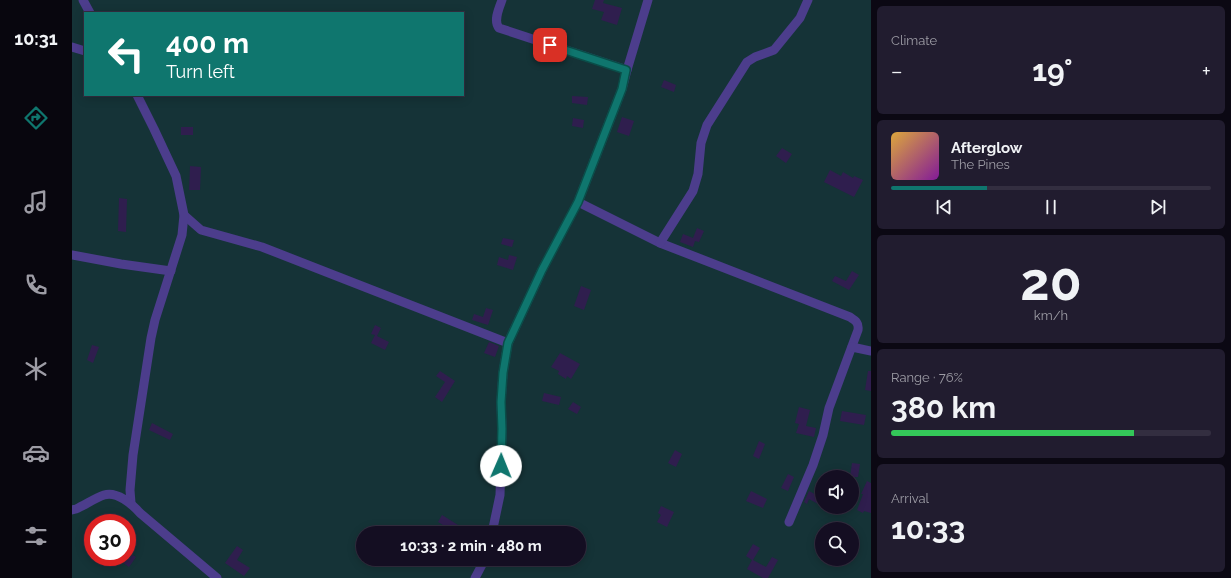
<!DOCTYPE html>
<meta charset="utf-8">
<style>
:root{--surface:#140e22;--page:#211c2f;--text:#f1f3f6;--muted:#9d9ca5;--line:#332e40;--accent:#0f766e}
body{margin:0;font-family:Raleway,sans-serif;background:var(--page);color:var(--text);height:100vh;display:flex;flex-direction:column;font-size:15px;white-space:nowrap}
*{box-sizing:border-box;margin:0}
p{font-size:13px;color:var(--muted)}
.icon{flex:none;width:22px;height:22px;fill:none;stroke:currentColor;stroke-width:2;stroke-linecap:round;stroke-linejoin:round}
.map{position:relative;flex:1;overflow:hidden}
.details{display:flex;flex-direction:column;gap:6px;padding:6px;background:#0b0813;width:360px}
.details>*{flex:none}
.hud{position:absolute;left:12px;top:12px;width:380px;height:84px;border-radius:0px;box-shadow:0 2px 10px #0003,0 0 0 1px var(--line);background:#0f766e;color:#fff;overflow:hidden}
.tools{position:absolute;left:743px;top:470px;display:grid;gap:8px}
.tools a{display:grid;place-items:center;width:44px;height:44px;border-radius:50%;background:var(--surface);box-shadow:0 2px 10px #0003,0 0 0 1px var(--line);font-size:20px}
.speed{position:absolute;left:12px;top:514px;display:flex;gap:8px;font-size:20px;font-weight:700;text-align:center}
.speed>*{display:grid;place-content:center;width:52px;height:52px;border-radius:50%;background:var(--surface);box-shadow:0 2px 10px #0003,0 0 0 1px var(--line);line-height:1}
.speed .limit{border:6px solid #d22;background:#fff;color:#111}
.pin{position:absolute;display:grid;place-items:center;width:34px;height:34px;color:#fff;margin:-17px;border-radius:8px;box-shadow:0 2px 6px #0006}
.me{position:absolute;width:44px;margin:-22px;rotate:1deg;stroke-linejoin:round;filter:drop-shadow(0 0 3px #0008)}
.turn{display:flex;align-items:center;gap:14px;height:84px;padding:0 16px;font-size:18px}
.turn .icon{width:52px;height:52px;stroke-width:2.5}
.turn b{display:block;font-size:28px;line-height:34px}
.big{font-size:30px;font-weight:700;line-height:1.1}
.details .card{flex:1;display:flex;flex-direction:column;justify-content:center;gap:6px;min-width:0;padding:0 14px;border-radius:6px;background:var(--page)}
.details .dial{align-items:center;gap:0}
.dial b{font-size:52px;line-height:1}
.song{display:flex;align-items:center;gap:12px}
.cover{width:48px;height:48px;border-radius:6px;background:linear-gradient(135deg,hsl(40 70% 55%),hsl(290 70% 35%))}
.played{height:4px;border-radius:2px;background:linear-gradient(90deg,var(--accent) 30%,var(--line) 30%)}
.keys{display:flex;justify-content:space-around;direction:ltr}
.heat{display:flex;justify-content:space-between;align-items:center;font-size:22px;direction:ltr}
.charge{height:6px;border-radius:3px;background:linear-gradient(90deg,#34c759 76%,var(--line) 0)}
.trip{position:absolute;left:284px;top:526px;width:230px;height:40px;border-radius:20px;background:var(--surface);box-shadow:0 2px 10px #0003,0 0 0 1px var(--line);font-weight:700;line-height:40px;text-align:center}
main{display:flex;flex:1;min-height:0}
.menu{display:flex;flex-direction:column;width:72px;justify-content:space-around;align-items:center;background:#08060e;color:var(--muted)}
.menu .icon{width:28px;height:28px}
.menu .active{color:var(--accent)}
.menu b{font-size:18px;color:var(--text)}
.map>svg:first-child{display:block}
.green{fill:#153337;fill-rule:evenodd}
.building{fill:#2f1e4e}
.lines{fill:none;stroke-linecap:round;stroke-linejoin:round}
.minor{stroke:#4c3d8c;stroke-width:9}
.route-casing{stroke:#0a4d48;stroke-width:10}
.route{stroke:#0f766e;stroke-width:7}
</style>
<main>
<nav class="menu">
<b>10:31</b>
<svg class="icon active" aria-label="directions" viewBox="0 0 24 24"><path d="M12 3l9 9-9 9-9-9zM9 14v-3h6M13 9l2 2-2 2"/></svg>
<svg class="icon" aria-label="music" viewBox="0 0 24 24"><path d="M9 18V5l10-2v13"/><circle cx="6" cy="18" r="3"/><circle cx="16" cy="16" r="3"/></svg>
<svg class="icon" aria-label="phone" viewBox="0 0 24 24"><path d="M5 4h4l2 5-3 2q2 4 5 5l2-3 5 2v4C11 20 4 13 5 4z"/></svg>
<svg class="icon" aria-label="climate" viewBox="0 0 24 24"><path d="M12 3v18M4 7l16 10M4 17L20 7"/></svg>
<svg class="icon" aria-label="car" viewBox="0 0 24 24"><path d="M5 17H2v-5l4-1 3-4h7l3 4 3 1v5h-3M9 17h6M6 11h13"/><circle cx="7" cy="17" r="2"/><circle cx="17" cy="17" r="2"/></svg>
<svg class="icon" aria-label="filters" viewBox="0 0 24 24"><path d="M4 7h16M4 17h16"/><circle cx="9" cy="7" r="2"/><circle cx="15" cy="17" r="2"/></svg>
</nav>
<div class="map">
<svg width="799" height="578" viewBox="0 0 799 578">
<rect width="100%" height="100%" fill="#1b122d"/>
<path class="green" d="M0,0H799V578H0ZM13,13H391V95H13ZM750,477H780V507H750ZM21,523H55V557H21ZM750,529H780V559H750ZM291,533H507V559H291Z"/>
<g class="building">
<polygon points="523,0 532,0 531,3 550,8 545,25 529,20 532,12 520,9"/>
<polygon points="592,80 604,85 602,92 589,87"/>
<polygon points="500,96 516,97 515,105 500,103"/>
<polygon points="550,117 562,121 557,136 545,132"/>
<polygon points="501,118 512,120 511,128 500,126"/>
<rect x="109" y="127" width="12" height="8"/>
<polygon points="710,148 720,154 714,163 704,156"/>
<polygon points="118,166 129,167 128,190 117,190"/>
<polygon points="758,170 769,176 771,172 781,178 782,176 791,180 782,197 752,182"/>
<polygon points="47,198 55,199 54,232 46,231"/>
<polygon points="625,228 632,231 627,242 623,241 621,247 608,242 611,234 621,238"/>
<polygon points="431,238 442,240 440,247 429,244"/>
<polygon points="437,255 445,257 441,270 425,265 427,257 436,260"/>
<polygon points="780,271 787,275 777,290 760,281 763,276 774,281"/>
<polygon points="509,286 519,290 512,310 502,306"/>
<polygon points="414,308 421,310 416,325 400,320 402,314 411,317"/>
<polygon points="303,325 309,328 305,336 317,342 313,350 299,343 303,335 299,334"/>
<polygon points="417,342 427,346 423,357 412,353"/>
<polygon points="20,345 27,347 21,363 15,360"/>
<polygon points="488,353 508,364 499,379 495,376 494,379 486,374 487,371 479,367"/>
<polygon points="368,371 383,381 370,402 363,397 373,382 364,376"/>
<polygon points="796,371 799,371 799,391 793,390"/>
<polygon points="472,393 489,397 487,405 470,401"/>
<polygon points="501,402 509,407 505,414 496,409"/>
<polygon points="727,407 738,410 734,426 744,428 742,437 724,433 727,424 723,423"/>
<polygon points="770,411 794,415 792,425 768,421"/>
<polygon points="80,423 101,434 98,440 77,430"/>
<polygon points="687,441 693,444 687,459 681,456"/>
<polygon points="603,450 610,454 604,467 596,463"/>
<polygon points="780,463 788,464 786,477 778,477"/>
<polygon points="716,474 722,477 716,491 709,488"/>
<polygon points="795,481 799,483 799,513 792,511 791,513 785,510 791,494 789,494"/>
<polygon points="679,491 695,499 691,508 674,501"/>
<polygon points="737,491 750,498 750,502 748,505 737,499 735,504 732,502"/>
<polygon points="589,506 602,512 595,527 585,522 589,515 586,513"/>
<polygon points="370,515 386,525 382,532 366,522"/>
<polygon points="681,544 688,548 681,560 694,567 700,557 706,560 696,578 691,578 675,569 680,560 674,556"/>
<polygon points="165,546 171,550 165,560 178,568 172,576 153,563"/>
<polygon points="59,554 64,557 57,567 43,557 56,557"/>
</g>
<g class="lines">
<g class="minor">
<polyline points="11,0 18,13"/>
<path d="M430,0C427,8 421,21 427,28L555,70"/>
<polyline points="0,47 13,51"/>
<path d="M506,202L588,243L778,317C784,321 787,323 786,330L757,408L751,435L741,465L717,522"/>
<polyline points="112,215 129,230 190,247 436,343"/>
<polyline points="588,243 621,191 626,174 629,143 635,125 675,62 683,57 702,50 728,18 736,0"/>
<polyline points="0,255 49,264 99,271"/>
<polyline points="780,347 799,351"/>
<polyline points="59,503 58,490 61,455 79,338 83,320 110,235 112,215 104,176 82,129 65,95"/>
<path d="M0,510L4,509C13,505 23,498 32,495C45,491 60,504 68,513L145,578"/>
<polyline points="420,533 428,495 430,429 429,402 431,373 436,343 470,270 506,202 550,89 555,70 576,0"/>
<polyline points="403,578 413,559"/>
</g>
</g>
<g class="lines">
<g class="route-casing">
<polyline id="route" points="429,466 430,429 429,402 431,373 436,343 470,270 506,202 550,89 554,70 478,45"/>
</g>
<use href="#route" class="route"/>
</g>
</svg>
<div class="tools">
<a><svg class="icon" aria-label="sound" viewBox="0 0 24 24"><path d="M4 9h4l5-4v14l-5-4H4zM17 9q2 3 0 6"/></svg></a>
<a><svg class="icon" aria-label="search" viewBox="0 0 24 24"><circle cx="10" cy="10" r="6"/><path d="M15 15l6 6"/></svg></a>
</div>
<div class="speed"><div class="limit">30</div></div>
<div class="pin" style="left:478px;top:45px;background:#d93025"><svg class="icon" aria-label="arrive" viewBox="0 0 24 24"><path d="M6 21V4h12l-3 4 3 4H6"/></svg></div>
<svg class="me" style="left:429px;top:466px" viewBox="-20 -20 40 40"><circle r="19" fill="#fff"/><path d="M0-13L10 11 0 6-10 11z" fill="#0f766e"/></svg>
<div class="trip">10:33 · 2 min · 480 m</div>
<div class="hud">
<div class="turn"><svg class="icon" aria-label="left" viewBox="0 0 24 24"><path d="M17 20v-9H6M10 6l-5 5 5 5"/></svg><div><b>400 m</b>Turn left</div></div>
</div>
</div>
<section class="details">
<div class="card"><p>Climate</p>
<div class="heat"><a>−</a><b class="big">19°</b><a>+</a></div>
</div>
<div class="card">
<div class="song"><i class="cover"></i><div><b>Afterglow</b><p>The Pines</p></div></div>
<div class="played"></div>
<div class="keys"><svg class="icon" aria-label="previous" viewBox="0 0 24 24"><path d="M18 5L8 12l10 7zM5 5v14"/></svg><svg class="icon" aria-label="pause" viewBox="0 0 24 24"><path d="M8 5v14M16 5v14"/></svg><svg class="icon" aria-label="next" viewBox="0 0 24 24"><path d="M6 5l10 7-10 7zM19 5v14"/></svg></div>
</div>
<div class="card dial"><b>20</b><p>km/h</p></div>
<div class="card"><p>Range · 76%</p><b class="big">380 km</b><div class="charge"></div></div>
<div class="card"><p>Arrival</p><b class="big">10:33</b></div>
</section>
</main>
